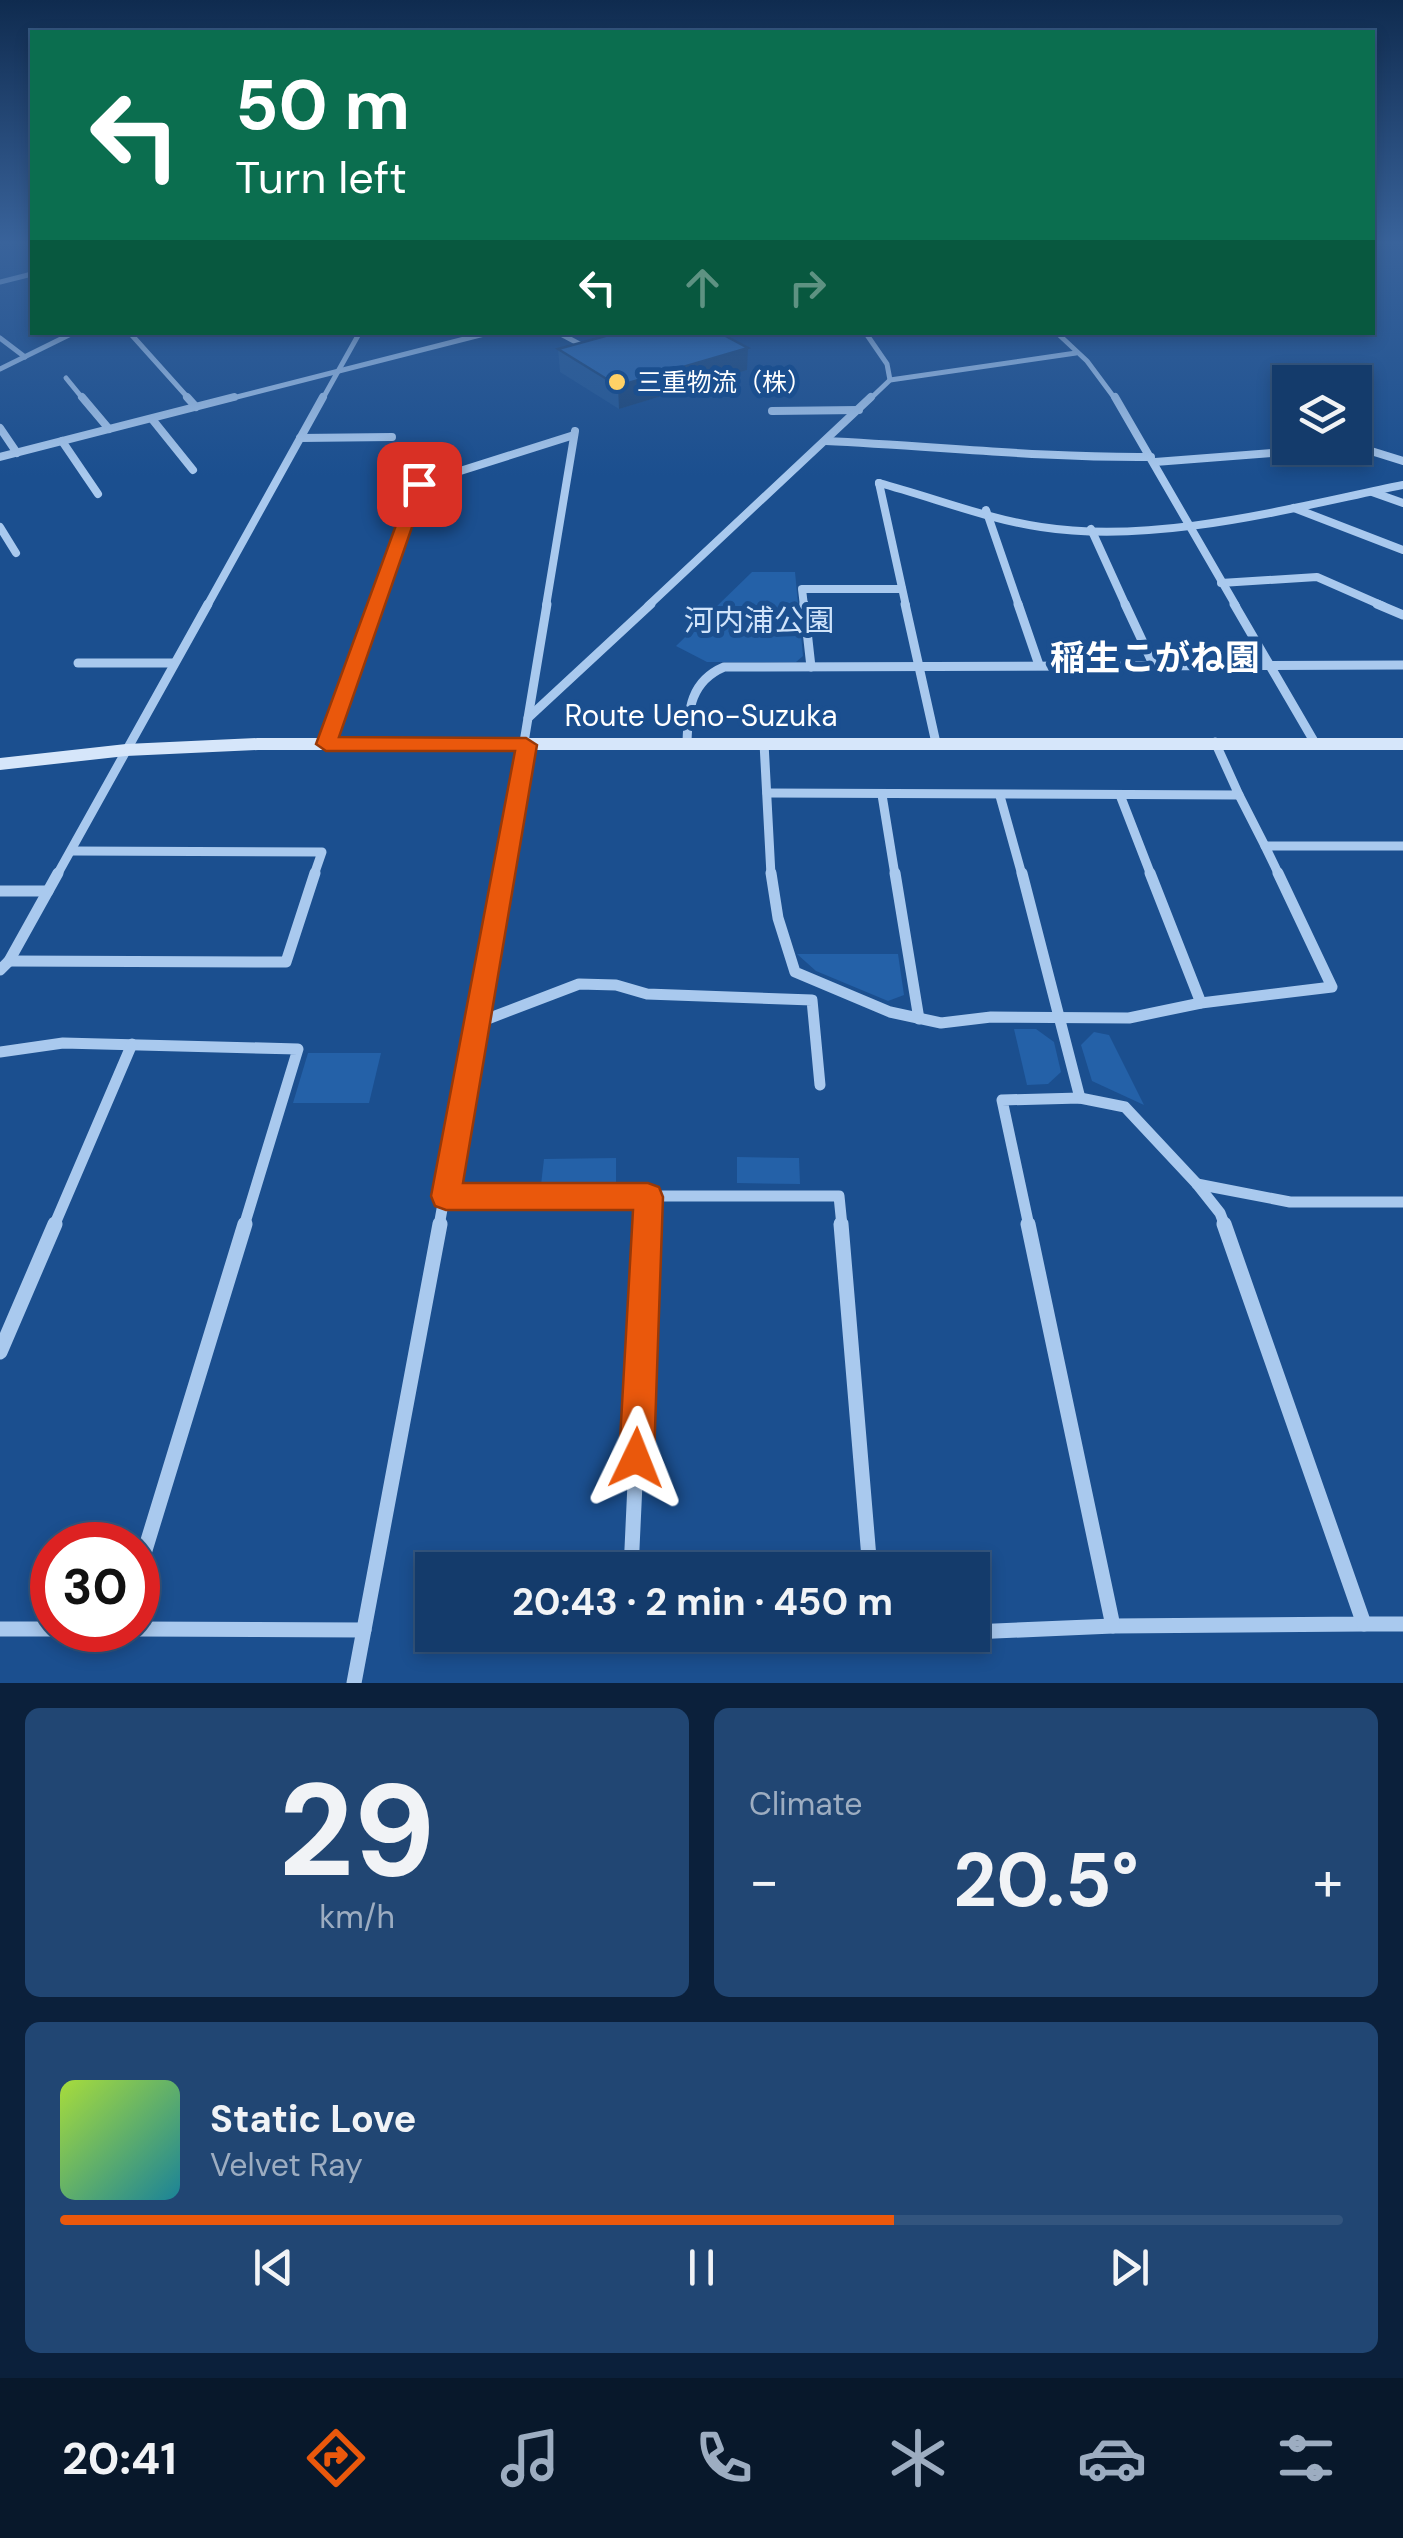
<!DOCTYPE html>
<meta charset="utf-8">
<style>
:root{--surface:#143b6b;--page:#214673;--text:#f1f3f6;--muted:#9dadc1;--line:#33557e;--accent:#ea580c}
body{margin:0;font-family:"DM Sans","Noto Sans JP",sans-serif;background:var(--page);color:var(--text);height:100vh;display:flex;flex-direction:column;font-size:38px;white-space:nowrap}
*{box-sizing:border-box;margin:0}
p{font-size:32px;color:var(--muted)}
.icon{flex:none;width:55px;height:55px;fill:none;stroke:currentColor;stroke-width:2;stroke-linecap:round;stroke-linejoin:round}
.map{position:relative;height:1683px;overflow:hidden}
.sheet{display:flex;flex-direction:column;gap:25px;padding:25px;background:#0b203b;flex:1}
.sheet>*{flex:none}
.guide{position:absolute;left:30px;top:30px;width:1345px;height:305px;border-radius:0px;box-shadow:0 5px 15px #0003,0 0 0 2px var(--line);background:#0b6e4f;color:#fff;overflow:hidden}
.buttons{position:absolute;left:1272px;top:365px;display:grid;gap:20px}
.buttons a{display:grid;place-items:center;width:100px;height:100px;border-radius:0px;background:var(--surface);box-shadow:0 5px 15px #0003,0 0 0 2px var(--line);font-size:50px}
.speed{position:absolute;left:30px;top:1522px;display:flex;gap:20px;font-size:50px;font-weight:700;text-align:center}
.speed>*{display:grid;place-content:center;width:130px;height:130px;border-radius:50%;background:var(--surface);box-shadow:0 5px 15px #0003,0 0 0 2px var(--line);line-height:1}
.speed .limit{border:15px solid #d22;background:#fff;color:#111}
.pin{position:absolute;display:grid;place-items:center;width:85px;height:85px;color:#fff;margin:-42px;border-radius:20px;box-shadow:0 5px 15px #0006}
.me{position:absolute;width:110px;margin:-55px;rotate:2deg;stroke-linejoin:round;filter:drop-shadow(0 0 8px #0008)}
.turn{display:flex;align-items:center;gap:35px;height:210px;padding:0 40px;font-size:45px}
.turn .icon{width:130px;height:130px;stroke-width:2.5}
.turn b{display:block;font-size:70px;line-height:85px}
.lanes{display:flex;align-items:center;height:95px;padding:0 40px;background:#0003;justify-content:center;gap:50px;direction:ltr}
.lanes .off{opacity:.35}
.big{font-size:75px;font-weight:700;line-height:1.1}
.sheet .widget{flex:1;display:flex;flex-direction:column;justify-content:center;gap:15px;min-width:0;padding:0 35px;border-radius:15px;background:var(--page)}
.sheet .dial{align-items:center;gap:0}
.dial b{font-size:130px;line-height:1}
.song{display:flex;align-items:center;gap:30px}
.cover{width:120px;height:120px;border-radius:15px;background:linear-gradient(135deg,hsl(80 70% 55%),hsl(190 70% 35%))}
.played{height:10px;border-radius:5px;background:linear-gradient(90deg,var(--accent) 65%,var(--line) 65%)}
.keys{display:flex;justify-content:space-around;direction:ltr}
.heat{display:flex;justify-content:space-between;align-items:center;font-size:55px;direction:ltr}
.sheet .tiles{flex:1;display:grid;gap:25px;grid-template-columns:1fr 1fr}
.widget:last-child{grid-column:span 2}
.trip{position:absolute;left:415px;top:1552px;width:575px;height:100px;border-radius:0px;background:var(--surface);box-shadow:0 5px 15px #0003,0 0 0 2px var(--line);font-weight:700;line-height:100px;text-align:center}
.menu{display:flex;height:160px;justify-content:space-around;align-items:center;background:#08182b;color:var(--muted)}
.menu .icon{width:70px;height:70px}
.menu .current{color:var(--accent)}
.menu b{font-size:45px;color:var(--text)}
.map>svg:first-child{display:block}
.green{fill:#2461a8}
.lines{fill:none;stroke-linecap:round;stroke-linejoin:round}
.street-far4{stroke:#a9c9ee;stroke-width:5}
.street-far3{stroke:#a9c9ee;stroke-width:8}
.street-far2{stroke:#a9c9ee;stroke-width:9}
.street-far1{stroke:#a9c9ee;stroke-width:11}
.street{stroke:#a9c9ee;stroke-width:15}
.secondary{fill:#d6e6fa;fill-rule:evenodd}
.wall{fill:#245895}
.shaded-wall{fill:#1d4779}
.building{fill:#2a66ad;stroke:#1d4779;stroke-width:2.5}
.route{fill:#ea580c;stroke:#983908;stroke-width:2.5}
.poi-dot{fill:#ffd166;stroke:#1b4f8f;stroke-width:4}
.labels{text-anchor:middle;stroke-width:10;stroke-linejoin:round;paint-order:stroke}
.far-poi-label{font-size:25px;fill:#fff;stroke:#1b4f8f;text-anchor:start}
.park-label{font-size:30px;fill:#cfe3fa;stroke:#1b4f8f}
.street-label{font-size:30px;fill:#fff;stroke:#1b4f8f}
.quarter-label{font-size:35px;font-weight:bold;fill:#fff;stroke:#1b4f8f}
</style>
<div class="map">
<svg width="1403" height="1683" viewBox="0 0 1403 1683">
<rect width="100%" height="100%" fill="#1b4f8f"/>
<g class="green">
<polygon points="752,572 795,572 803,656 796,662 707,662 676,646"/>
<polygon points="797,954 898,954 904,995 888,1001 816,971"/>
<polygon points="1014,1029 1036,1029 1054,1042 1061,1072 1048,1084 1027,1085"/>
<polygon points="1094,1032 1109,1035 1144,1105 1092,1081 1081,1045"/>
<polygon points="308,1053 381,1053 369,1103 293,1103"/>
<polygon points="737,1157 799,1158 800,1184 737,1183"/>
<polygon points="616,1158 616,1183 541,1185 544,1159"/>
</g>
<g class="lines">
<g class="street-far4">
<polyline points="0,282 32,274"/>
<polyline points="129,332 190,400"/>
<polyline points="557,332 587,348"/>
<polyline points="865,332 887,364 890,380"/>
<polyline points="1056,332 1087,361 1116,400"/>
<polyline points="0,338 25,357"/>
<polyline points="0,369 75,332"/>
<polyline points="66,378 84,400"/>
<polyline points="225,400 492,332"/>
<polyline points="322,400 360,332"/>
<polyline points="869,400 890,380 1076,353"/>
</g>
<g class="street-far3">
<polyline points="82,397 109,429"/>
<polyline points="187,397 196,407"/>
<polyline points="1115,397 1236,606"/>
<polyline points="772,411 859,410"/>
<polyline points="152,419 193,470"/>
<polyline points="0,428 17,453"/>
<polyline points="300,438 392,437"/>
<polyline points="62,441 98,494"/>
<path d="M826,441C935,446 1042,458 1151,457"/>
<polyline points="1355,446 1403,461"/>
<polyline points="0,457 234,397"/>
<polyline points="1155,462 1335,448"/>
<path d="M879,483C932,497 987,519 1041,527C1157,545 1290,508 1403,485"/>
<polyline points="879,483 906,606"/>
<polyline points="1372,492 1403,503"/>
<polyline points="1294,508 1403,550"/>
<polyline points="986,510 1019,606"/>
<polyline points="0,527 16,553"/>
<polyline points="1091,529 1126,606"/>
<polyline points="1221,583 1317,577 1383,606"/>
<polyline points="207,606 323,397"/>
<polyline points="376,606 419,484 574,435"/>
<polyline points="546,606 575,431"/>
<polyline points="648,606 871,397"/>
<polyline points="804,606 802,589 902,589"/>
</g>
<g class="street-far2">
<polyline points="804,604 811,667"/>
<polyline points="905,604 936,743"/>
<polyline points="1018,604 1039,665"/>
<polyline points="1125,604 1154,666"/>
<polyline points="1234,604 1315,743"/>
<polyline points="1377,604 1403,615"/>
<polyline points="78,663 173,663"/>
<polyline points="528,718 547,604"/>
<path d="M687,742C688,709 691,681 724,667L1403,665"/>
<polyline points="764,743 771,875"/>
<polyline points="327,744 377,604"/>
<polyline points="767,793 1239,795 1215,742"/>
<polyline points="882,795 895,875"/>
<polyline points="1120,795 1151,875"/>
<polyline points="1239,795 1265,846"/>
<polyline points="1000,796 1022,875"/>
<polyline points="72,851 322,852 314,875"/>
<polyline points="57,875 208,604"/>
<polyline points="502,875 528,718 651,604"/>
<polyline points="1279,875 1265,846 1403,846"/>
</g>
<g class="street-far1">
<polyline points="771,873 778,918 795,972 890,1012 941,1023 991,1017 1129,1018 1201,1003 1332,987 1278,873"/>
<polyline points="895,873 919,1019"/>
<polyline points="1022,873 1080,1098"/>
<polyline points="1150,873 1201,1003"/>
<polyline points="0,891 48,891"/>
<polyline points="9,961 286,962 315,873"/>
<polyline points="0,970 9,961 58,873"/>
<polyline points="477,1023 579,984 616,985 647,994 812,1000 820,1085"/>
<polyline points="0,1052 63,1043 298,1049 244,1226"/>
<polyline points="1197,1184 1290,1202 1403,1202"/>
<polyline points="1197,1184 1220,1213 1225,1226"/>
<polyline points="445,1196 839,1196 842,1226"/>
<polyline points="54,1226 132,1044"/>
<polyline points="439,1226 502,873"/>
<polyline points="647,1226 648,1197"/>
<polyline points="1029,1226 1002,1100 1080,1098 1125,1107 1197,1184"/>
</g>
<g class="street">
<polyline points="841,1224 870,1570"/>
<polyline points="1028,1224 1113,1626 1364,1624 1224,1224"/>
<polyline points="0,1352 55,1224"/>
<polyline points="631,1570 647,1224"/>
<polyline points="138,1573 245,1224"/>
<polyline points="1364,1624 1403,1624"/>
<polyline points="0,1629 52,1629"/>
<polyline points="138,1629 364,1630"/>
<polyline points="972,1632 1113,1626"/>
<polyline points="354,1683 440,1224"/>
</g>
<polygon class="secondary" points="258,738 1403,738 1403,750 258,750 126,756 0,770 0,758 126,744"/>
</g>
<polygon class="wall" points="558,349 747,370 619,409 560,372"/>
<polygon class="shaded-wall" points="748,348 747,370 619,409 618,386"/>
<polygon class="building" points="620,332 718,332 748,348 618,386 558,349"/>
<linearGradient id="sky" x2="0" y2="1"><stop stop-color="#0f2b4f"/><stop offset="0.51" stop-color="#39639b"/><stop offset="1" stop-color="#39639b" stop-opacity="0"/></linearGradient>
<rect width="1403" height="476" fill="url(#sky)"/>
<polygon class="route" points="419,479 427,484 339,737 526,738 537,745 463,1183 648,1183 659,1187 663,1197 654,1458 649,1470 636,1476 624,1470 619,1458 633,1210 446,1210 435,1206 431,1196 515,751 326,751 316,744 411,484"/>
<circle class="poi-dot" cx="617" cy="382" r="10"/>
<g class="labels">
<g class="far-poi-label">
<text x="637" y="391">三重物流（株）</text>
</g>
<g class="park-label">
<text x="759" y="631">河内浦公園</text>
</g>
<g class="street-label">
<text x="701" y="726">Route Ueno-Suzuka</text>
</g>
<g class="quarter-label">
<text x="1155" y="670">稲生こがね園</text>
</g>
</g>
</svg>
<div class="buttons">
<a><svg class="icon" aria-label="layers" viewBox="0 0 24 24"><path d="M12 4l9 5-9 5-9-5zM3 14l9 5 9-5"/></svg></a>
</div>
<div class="speed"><div class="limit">30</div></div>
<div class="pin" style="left:419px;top:484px;background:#d93025"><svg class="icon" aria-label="arrive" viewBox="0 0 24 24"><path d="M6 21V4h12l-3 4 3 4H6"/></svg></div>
<svg class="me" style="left:636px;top:1458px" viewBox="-20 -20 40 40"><path d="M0-17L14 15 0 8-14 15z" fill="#ea580c" stroke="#fff" stroke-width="4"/></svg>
<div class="trip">20:43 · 2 min · 450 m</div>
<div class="guide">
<div class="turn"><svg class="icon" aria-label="left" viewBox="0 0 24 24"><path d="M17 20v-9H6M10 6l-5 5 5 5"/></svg><div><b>50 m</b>Turn left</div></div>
<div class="lanes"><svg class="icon" aria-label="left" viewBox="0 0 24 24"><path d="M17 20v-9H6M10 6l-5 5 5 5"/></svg><svg class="icon off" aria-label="ahead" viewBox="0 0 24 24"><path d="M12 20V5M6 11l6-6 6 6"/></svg><svg class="icon off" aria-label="right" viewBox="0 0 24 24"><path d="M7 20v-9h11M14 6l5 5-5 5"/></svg></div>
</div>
</div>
<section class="sheet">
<div class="tiles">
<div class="widget dial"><b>29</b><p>km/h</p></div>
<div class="widget"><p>Climate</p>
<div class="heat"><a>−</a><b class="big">20.5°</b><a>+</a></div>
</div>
<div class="widget">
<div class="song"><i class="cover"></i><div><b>Static Love</b><p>Velvet Ray</p></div></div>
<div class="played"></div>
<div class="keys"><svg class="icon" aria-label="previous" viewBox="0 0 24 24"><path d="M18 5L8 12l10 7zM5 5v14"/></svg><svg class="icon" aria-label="pause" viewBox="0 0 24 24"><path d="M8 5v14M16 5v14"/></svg><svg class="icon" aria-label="next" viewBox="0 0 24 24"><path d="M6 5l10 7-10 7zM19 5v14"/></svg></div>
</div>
</div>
</section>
<nav class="menu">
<b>20:41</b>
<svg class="icon current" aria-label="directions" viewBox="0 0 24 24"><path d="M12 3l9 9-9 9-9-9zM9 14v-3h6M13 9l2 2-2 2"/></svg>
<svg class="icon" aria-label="music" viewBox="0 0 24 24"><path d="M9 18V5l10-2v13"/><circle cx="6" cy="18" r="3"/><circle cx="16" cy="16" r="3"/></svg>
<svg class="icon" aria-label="phone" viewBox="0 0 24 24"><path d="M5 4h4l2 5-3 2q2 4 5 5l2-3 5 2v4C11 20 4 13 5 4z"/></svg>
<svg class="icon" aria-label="climate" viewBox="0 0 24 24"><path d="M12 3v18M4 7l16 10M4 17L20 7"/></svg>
<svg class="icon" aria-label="car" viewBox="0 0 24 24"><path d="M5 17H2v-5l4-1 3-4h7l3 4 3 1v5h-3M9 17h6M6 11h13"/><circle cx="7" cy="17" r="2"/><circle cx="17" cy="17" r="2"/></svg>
<svg class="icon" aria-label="filters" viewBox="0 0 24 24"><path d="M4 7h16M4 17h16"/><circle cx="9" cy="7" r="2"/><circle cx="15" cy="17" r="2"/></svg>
</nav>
